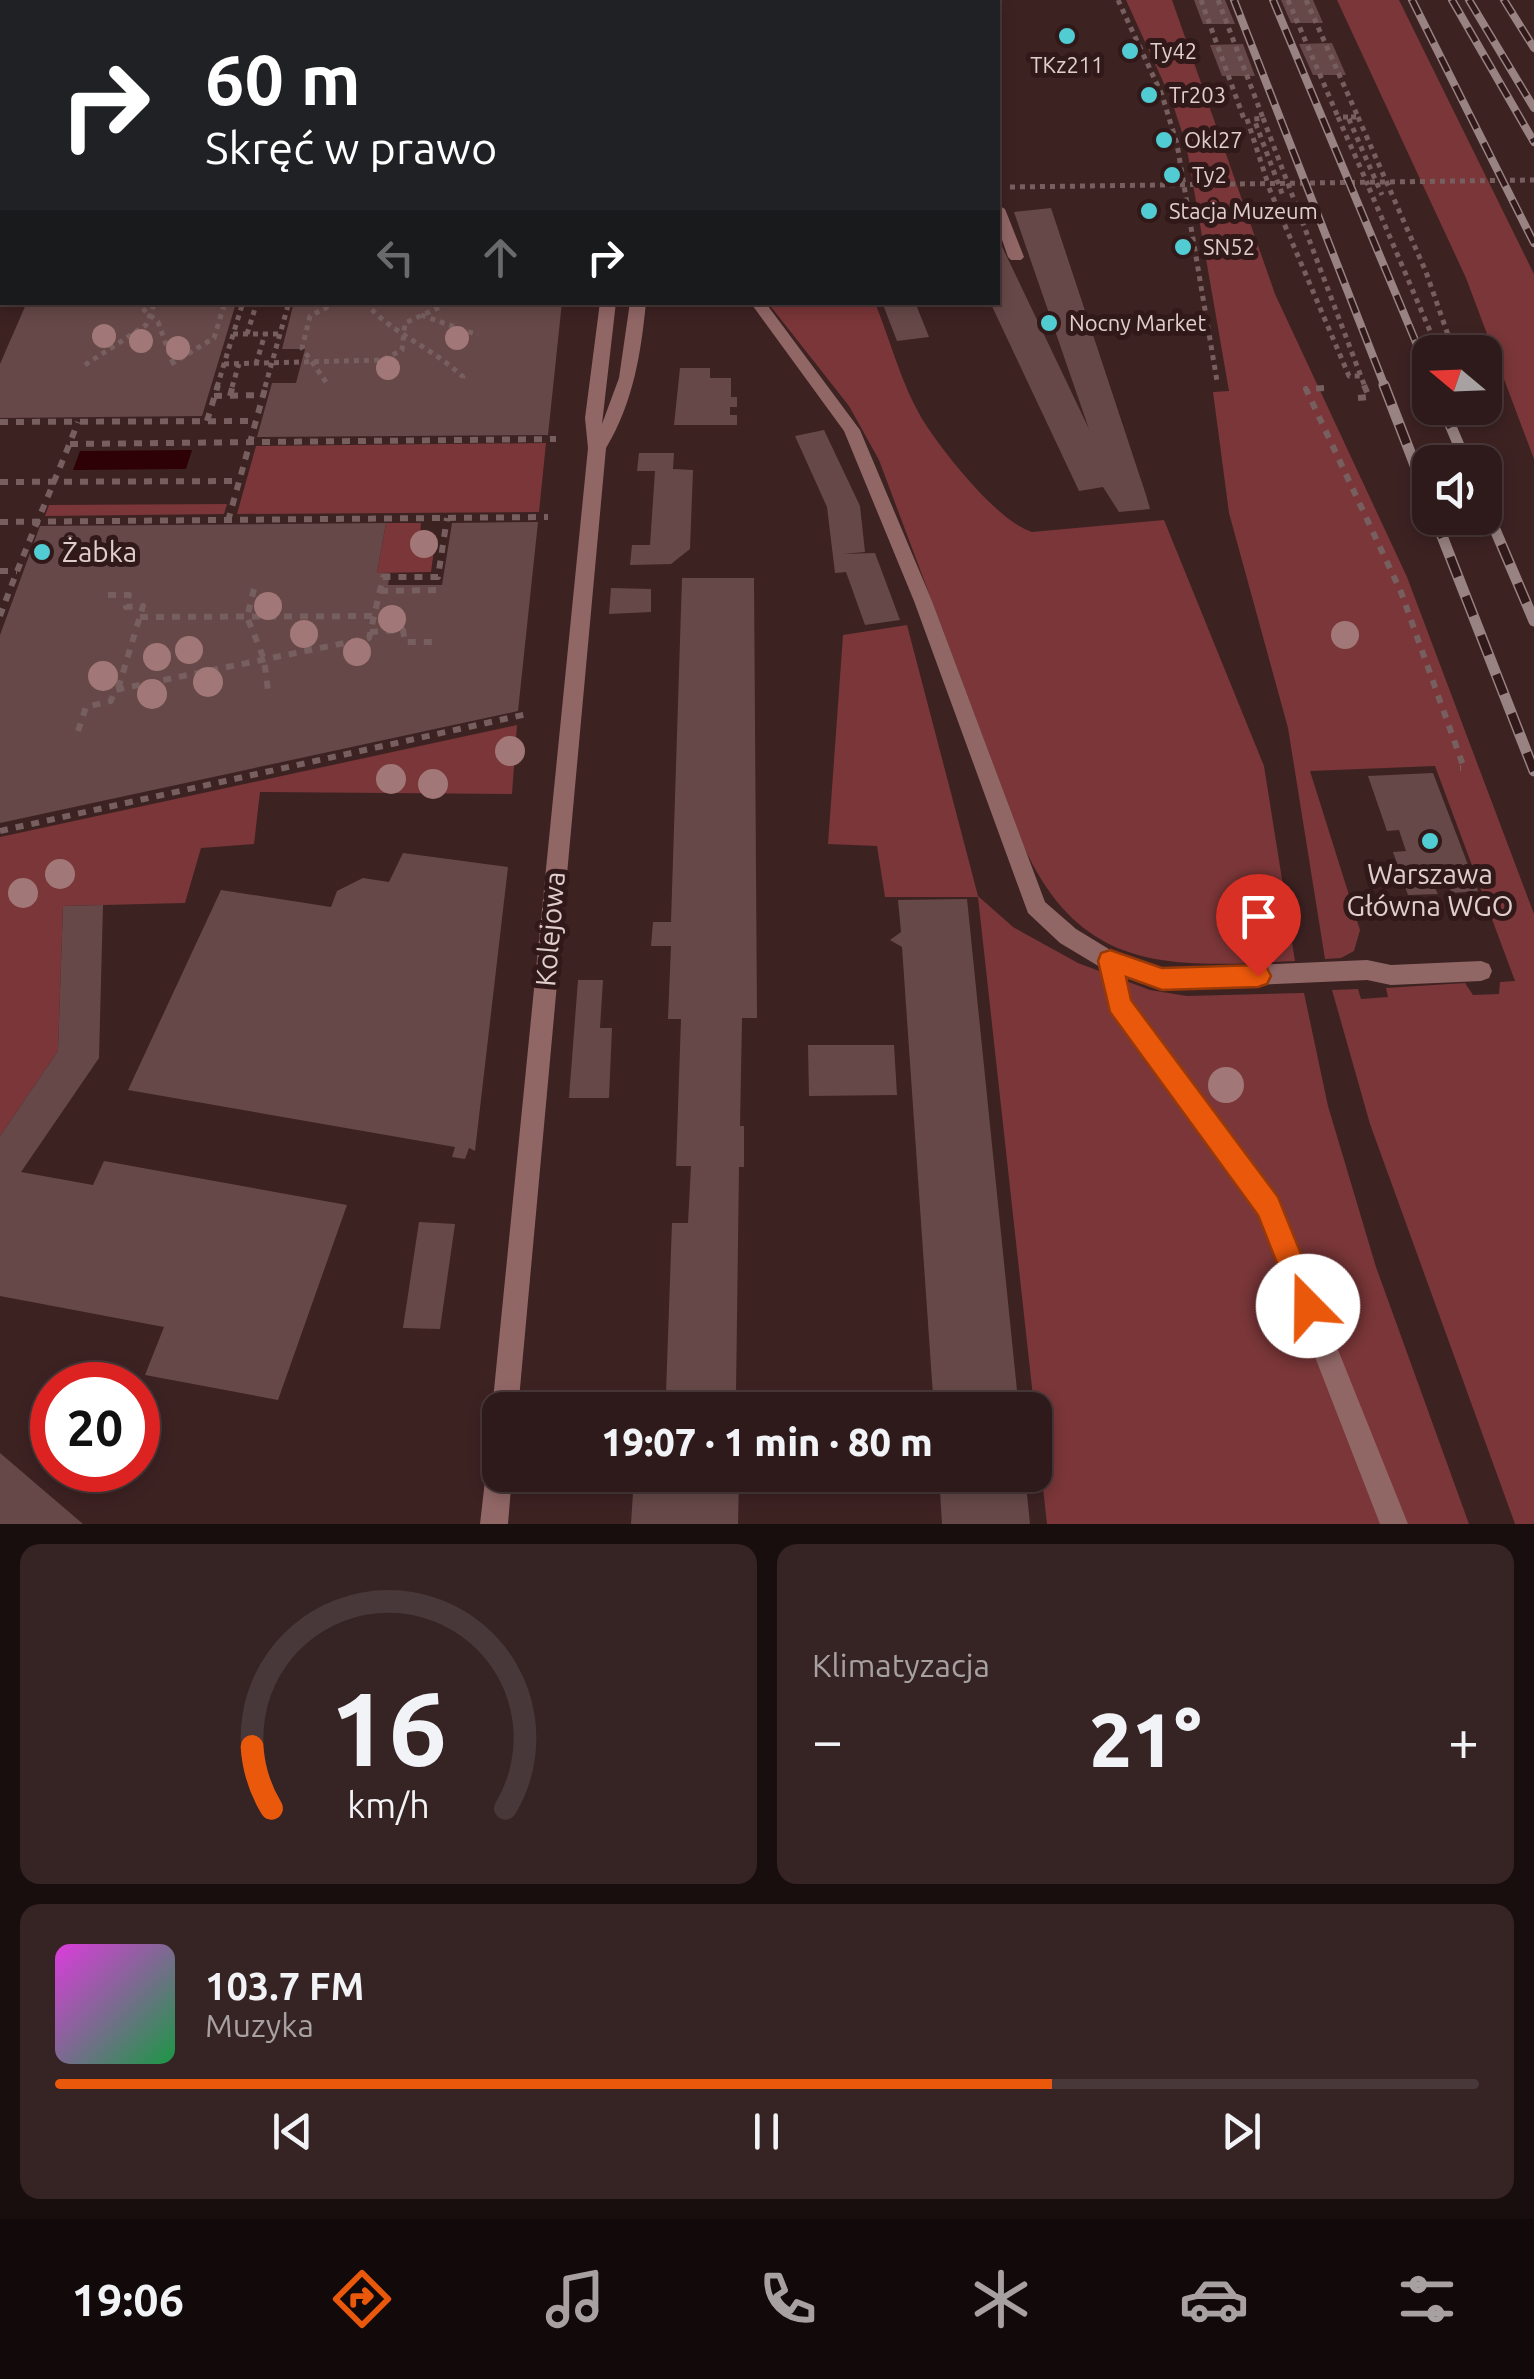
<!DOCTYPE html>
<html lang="pl">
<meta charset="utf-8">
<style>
:root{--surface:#2e1a1a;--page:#362323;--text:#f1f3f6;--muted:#a7a1a2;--line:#493839;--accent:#ea580c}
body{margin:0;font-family:Ubuntu,sans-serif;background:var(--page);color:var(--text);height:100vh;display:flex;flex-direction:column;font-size:38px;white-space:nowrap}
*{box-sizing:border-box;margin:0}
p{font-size:32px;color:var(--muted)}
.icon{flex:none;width:55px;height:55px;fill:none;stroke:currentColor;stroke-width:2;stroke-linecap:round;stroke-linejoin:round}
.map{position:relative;height:1524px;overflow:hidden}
.details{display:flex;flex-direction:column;gap:20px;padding:20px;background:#190e0e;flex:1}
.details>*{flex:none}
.banner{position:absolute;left:0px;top:0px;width:1000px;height:305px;box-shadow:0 5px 15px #0003,0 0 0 2px var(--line);background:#202124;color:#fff;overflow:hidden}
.needle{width:65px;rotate:289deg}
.buttons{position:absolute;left:1412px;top:335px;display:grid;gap:20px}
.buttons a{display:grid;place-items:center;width:90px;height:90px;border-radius:20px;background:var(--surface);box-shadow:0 5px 15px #0003,0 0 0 2px var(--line);font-size:50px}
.speed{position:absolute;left:30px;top:1362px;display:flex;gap:20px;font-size:50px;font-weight:700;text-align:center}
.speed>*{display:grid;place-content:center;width:130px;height:130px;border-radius:50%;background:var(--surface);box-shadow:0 5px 15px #0003,0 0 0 2px var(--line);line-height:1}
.speed .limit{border:15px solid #d22;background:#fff;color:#111}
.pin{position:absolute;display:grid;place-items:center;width:85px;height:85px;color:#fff;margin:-102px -42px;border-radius:50% 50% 50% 0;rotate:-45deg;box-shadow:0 0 10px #0007}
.pin .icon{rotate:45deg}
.me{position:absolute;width:110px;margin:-55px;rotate:338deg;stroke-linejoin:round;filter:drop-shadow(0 0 8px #0008)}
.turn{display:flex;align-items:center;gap:35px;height:210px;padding:0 40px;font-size:45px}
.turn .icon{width:130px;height:130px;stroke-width:2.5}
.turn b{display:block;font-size:70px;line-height:85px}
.lanes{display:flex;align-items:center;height:95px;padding:0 40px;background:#0003;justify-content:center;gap:50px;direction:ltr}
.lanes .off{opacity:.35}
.big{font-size:75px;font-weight:800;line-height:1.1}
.details .card{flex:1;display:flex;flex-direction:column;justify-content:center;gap:15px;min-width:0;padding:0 35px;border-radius:20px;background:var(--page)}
.details .dial{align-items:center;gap:0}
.dial svg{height:260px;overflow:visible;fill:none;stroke:var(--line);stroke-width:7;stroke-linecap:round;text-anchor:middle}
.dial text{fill:var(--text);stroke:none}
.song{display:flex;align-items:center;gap:30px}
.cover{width:120px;height:120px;border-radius:15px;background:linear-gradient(135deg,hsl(300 70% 55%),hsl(140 70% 35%))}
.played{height:10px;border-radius:5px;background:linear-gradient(90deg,var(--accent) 70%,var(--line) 70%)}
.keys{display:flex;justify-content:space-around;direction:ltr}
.heat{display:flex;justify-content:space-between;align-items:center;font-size:55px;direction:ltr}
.details .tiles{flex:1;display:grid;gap:20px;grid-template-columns:1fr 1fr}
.card:last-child{grid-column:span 2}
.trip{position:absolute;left:482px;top:1392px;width:570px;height:100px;border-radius:20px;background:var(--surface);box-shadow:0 5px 15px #0003,0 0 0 2px var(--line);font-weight:800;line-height:100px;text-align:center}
.dock{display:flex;height:160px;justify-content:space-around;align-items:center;background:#120a0a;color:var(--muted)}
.dock .icon{width:70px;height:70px}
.dock .selected{color:var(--accent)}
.dock b{font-size:45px;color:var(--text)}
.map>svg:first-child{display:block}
.green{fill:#7a3638}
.water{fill:#2d0106}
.building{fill:#664848}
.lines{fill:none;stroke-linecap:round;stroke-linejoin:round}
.path-far1{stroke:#775f5f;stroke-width:5;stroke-dasharray:5 5;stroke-linecap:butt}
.path{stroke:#775f5f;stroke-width:6;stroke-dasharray:8 8;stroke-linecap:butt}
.lane{fill:#916766;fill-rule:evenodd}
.street{fill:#916766;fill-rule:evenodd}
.rail-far1-casing{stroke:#988282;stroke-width:8}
.rail-casing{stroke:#988282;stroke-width:11}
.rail-far1{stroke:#321919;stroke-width:5;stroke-dasharray:16;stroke-linecap:butt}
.rail{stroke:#321919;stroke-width:8;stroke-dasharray:21;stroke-linecap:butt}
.tree{fill:#a17877}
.route{fill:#ea580c;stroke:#983908;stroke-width:2.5}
.poi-dot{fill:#51ccd3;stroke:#321919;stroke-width:4}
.labels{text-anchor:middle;stroke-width:10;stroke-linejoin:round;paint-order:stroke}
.far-poi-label{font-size:22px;fill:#e0cecd;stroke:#321919;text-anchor:start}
.poi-label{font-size:28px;fill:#e0cecd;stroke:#321919;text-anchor:start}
.street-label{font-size:28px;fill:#e0cecd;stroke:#321919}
</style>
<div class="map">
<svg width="1534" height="1524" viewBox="0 0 1534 1524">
<rect width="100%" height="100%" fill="#3d2222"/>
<g class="green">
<polygon points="1126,0 1172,0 1275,294 1407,577 1534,914 1534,1524 1515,1524 1370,1124 1332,990 1358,989 1361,999 1388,997 1386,988 1465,983 1473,995 1499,994 1500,982 1515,981 1435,766 1310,771 1360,930 1354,951 1341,958 1325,959 1288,728 1229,513 1213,392 1229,391 1186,144 1171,99"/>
<polygon points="1337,0 1399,0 1534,274 1534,459 1466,278"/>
<path d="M768,303H875C890,339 901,383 921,417C940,449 998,522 1032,532L1164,520L1264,766L1295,961C1172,967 1083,975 1024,847L879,460L849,406Z"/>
<polygon points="546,443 539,512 237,514 256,446"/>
<polygon points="227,504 224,514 45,516 49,505"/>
<polygon points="386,523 421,523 420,535 436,535 431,572 377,573"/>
<polygon points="907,625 978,896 1013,927 1078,963 1150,990 1187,996 1304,993 1328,1106 1376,1267 1469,1524 1047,1524 978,897 885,897 877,846 828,844 843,635"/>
<polygon points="517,725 512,794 260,792 254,844 201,848 185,903 63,906 58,1051 0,1136 0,837"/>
</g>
<polygon class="water" points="192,450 186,469 73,470 80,451"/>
<g class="building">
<polygon points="1194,0 1225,0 1235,24 1203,24"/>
<polygon points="1281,0 1313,0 1323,23 1291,23"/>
<polygon points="1332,43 1346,75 1313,75 1299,44"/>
<polygon points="1243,44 1255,76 1222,76 1210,45"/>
<polygon points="1051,208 1146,495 1150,509 1119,512 1103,487 1079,491 990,302 998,302 998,238 1089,429 1014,212"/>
<polygon points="27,302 219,302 236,303 202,416 0,418 0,364"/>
<polygon points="294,302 562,302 548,435 257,437 272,383 296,383 305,349 282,349"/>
<polygon points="882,302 915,302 929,337 897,341"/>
<polygon points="680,368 710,368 710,378 731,378 731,397 737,397 737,407 730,407 730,415 737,415 737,425 674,425"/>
<polygon points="824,430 860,506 865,552 843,554 875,553 900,620 865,625 846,572 835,573 827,507 795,436"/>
<polygon points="639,453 674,453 673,469 693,470 690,549 671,564 630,565 632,545 650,545 655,471 637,471"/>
<polygon points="538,522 518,711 0,823 0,635 40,526 386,523 377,573 390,573 388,585 442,585 452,523"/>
<polygon points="682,578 754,578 757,1018 742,1018 740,1126 744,1126 744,1167 739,1167 736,1392 666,1393 672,1223 688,1223 691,1166 676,1166 681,1019 668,1019 671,946 651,946 653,922 671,922"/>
<polygon points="611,588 651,589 651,612 609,614"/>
<polygon points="1433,773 1478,891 1451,893 1450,887 1435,888 1438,894 1408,895 1393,852 1406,851 1399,830 1387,831 1368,776"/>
<polygon points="403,853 508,867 475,1151 469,1148 465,1159 452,1157 455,1147 128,1090 221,890 331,907 337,891 363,878 389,882"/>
<polygon points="967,899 1019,1410 934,1410 902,947 890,940 901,932 898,900"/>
<polygon points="103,905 99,1058 21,1172 93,1185 104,1161 347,1205 278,1400 145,1375 164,1327 0,1296 0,1136 58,1051 63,906"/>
<polygon points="578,980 603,980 600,1028 612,1028 609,1098 569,1098"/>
<polygon points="808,1045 894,1045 897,1095 809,1096"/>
<polygon points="419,1222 455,1224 440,1329 403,1328"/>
<polygon points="0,1453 83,1524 0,1524"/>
<polygon points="672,1475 739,1478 738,1524 631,1524 634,1477"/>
<polygon points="939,1475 1025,1475 1030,1524 942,1524"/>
</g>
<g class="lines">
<g class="path-far1">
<polyline points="1118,0 1162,95 1177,144 1217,381"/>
<polyline points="1201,0 1244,119"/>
<polyline points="1218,0 1263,118 1254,119 1283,196"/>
<polyline points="1288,0 1338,117"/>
<polyline points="1306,0 1358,117 1348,117 1382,195"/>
<polyline points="1348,117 1338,117 1368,185"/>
<polyline points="1358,117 1426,272 1454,352"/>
<polyline points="1263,118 1365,387"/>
<polyline points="1247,119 1268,184"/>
<polyline points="0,132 2,127"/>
<polyline points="1010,187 1534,180"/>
<polyline points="1269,188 1349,376 1361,376"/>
<polyline points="1369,188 1439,352"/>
<polyline points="135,302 158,322 172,361"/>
<path d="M365,302C390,333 432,347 463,377L462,382"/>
<polyline points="421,315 478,335"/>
<polyline points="233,334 280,334"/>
<polyline points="247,334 257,302"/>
<polyline points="171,364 214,338 225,302"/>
<polyline points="224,364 382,360 402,350 405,323 451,302"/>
<polyline points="256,364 265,334"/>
<polyline points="85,365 146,325 155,302"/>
<polyline points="326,382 302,348 310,316 337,302"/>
<polyline points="217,387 243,302"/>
<polyline points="232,387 239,364"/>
<polyline points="265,387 289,302"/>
</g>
<g class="path">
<polyline points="1324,388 1306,389 1401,592 1464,768 1460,768"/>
<polyline points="214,396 263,395"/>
<polyline points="230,396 233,385"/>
<polyline points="1358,398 1369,397 1364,385"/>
<polyline points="207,421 218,385"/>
<polyline points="0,422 256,421"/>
<polyline points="70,444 556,439"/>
<polyline points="0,482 239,481"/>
<polyline points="228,521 266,385"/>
<polyline points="0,522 548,517"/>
<polyline points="0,571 17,571"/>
<polyline points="254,589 247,617 264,659 268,691"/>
<polyline points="380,591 441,590"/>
<polyline points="108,595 129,595 126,607 143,606 118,689"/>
<path d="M0,616C24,550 53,487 78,422"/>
<polyline points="140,617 373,616"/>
<polyline points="370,632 403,630 405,642 433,642"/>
<polyline points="78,731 86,707 111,701 115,690 369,638 383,577 438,577 447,518"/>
<polyline points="0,831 527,714"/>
</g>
<g class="lane">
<polygon points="901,0 913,0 914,2 902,2"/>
<rect x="0" y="190" width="2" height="8"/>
<polygon points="998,205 1005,209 1024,257 1021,260 1011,260 1008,257 998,228"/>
<polygon points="750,302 765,302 860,430 932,601 1045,902 1076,929 1117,954 1162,969 1367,960 1391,965 1481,961 1489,964 1492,971 1489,978 1481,981 1391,985 1367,980 1162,989 1124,975 1129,1000 1277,1198 1408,1524 1380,1524 1259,1213 1111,1011 1100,967 1060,943 1028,913 914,601 844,431"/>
</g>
<g class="street">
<rect x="637" y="0" width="12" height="2"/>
<path d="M600,302H616L602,424L619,378L630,302H646C641,354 633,403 606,448L518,1410H500V1421L492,1410L588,448L585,418Z"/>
<polygon points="500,1450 500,1475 512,1475 508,1524 480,1524 487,1463 491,1454"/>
</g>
<g class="rail-far1-casing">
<g id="rail-far1">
<polyline points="1234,0 1385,387"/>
<polyline points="1273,0 1430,376"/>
<polyline points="1412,0 1534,243"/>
<polyline points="1452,0 1534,142"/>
<polyline points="1469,0 1534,108"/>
<polyline points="1504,0 1534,48"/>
</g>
</g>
<g class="rail-casing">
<g id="rail">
<polyline points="1384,385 1430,504"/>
<polyline points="1443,408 1466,462"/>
<polyline points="1485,506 1534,621"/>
<polyline points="1435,518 1534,771"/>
</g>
</g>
<use href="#rail-far1" class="rail-far1"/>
<use href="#rail" class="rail"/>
</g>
<g class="tree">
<circle cx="104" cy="336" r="12"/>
<circle cx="457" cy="338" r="12"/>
<circle cx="141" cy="341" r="12"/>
<circle cx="178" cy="348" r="12"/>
<circle cx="388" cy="368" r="12"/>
<circle cx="424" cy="544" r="14"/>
<circle cx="268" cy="606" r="14"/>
<circle cx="392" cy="619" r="14"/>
<circle cx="304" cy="634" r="14"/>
<circle cx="1345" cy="635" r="14"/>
<circle cx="189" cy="650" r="14"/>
<circle cx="357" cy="652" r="14"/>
<circle cx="157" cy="657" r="14"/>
<circle cx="103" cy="676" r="15"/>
<circle cx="208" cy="682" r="15"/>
<circle cx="152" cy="694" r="15"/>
<circle cx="510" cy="751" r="15"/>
<circle cx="391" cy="779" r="15"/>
<circle cx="433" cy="784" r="15"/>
<circle cx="60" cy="874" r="15"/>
<circle cx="23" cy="893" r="15"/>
<circle cx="1226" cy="1085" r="18"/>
</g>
<polygon class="route" points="1110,950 1162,968 1258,965 1267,968 1271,976 1267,984 1258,987 1162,990 1126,977 1131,1000 1278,1197 1322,1306 1318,1316 1308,1320 1298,1316 1258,1215 1110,1012 1098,961 1101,953"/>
<g class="poi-dot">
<circle cx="1067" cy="36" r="10"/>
<circle cx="1130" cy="51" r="10"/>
<circle cx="1149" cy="95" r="10"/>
<circle cx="1164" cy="140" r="10"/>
<circle cx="1172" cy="175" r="10"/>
<circle cx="1149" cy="211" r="10"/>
<circle cx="1183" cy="247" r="10"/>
<circle cx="1049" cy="323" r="10"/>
<circle cx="42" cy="552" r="10"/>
<circle cx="1430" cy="841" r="10"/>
</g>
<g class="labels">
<g class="far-poi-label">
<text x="1150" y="59">Ty42</text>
<text x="1067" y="73" text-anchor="middle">TKz211</text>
<text x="1169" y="103">Tr203</text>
<text x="1184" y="148">Okl27</text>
<text x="1192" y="183">Ty2</text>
<text x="1169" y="219">Stacja Muzeum</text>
<text x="1203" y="255">SN52</text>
<text x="1069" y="331">Nocny Market</text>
</g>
<g class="poi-label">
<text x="62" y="562">Żabka</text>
<text x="1430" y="884" text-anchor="middle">Warszawa<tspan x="1430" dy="32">Główna WGO</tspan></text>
</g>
<g class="street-label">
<text transform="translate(550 929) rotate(-85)" y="10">Kolejowa</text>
</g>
</g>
</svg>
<div class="buttons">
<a><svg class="needle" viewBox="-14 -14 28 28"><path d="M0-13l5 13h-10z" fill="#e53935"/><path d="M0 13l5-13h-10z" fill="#a7a1a2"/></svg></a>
<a><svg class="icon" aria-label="sound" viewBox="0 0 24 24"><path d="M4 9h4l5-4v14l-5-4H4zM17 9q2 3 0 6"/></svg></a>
</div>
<div class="speed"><div class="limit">20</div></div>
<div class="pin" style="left:1258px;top:976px;background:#d93025"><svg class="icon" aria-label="arrive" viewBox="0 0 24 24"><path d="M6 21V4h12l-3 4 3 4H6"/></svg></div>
<svg class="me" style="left:1308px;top:1306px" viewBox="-20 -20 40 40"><circle r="19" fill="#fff"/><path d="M0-13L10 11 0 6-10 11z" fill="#ea580c"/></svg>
<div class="trip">19:07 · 1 min · 80 m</div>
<div class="banner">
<div class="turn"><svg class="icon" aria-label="right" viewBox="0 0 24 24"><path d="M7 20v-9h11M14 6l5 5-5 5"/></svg><div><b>60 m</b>Skręć w prawo</div></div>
<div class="lanes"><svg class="icon off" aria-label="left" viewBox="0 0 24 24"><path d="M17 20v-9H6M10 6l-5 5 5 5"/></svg><svg class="icon off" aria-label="ahead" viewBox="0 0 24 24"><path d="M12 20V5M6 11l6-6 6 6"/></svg><svg class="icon" aria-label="right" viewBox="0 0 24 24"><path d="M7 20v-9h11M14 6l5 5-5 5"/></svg></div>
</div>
</div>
<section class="details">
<div class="tiles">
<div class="card dial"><svg viewBox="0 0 100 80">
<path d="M14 69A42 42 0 1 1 86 69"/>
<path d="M14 69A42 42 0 0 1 8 50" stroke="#ea580c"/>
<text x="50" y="56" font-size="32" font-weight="700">16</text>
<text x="50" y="72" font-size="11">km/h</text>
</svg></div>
<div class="card"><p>Klimatyzacja</p>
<div class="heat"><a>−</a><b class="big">21°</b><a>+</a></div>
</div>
<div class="card">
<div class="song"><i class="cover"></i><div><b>103.7 FM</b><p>Muzyka</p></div></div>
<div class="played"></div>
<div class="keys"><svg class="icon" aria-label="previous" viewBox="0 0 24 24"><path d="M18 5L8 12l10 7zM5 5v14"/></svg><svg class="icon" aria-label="pause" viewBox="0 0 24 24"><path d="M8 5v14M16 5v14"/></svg><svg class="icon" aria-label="next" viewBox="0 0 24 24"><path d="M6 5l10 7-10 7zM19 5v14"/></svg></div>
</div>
</div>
</section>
<nav class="dock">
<b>19:06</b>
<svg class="icon selected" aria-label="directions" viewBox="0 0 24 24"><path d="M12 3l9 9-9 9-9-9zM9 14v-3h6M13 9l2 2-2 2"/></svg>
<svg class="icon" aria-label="music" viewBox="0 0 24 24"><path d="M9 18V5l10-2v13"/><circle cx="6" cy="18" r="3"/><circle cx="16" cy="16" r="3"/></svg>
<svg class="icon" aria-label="phone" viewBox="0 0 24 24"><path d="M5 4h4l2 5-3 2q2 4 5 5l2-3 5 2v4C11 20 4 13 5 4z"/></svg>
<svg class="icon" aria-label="climate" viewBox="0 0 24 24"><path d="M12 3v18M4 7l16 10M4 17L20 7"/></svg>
<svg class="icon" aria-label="car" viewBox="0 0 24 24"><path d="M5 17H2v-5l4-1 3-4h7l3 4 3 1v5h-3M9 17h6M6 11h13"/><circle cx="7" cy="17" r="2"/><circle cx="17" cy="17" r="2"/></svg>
<svg class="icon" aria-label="filters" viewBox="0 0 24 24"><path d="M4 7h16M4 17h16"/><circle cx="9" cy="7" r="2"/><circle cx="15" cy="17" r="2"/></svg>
</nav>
